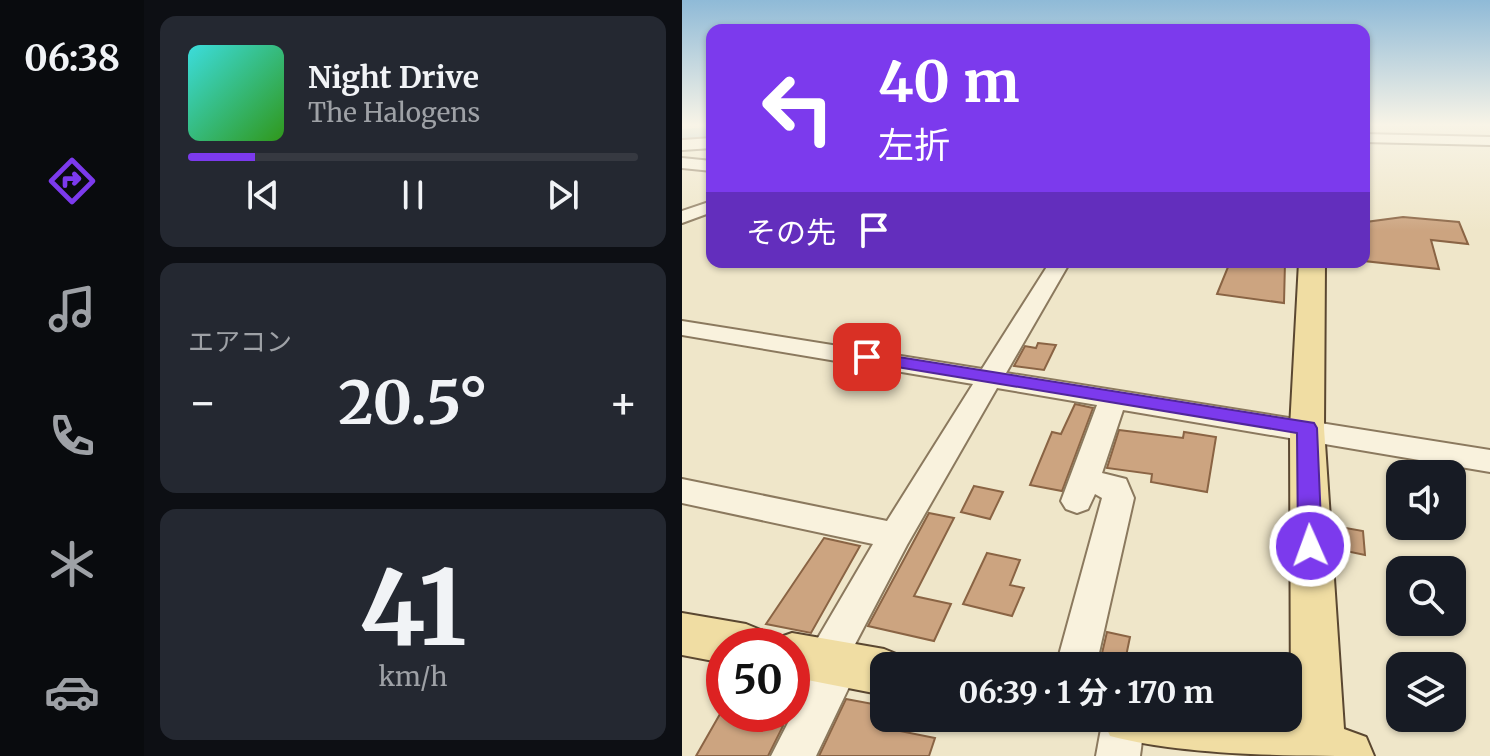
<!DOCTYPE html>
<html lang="ja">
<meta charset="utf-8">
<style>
:root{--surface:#171b24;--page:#242831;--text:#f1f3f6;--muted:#9ea1a6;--line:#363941;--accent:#7c3aed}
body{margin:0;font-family:Merriweather,"Noto Sans JP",serif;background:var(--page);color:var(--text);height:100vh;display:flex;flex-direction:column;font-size:30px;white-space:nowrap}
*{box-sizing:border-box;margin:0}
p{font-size:26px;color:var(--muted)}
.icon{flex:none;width:44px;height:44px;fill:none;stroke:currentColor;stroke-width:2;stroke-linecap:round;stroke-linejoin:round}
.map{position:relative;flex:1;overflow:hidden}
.panel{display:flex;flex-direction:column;gap:16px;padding:16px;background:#0d0f14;width:538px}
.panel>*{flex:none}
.guide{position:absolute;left:24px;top:24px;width:664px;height:244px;border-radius:16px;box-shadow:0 2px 6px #0004;background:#7c3aed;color:#fff;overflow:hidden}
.buttons{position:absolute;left:704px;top:460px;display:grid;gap:16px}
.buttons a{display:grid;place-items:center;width:80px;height:80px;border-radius:16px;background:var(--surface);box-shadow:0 2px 6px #0004;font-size:40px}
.speed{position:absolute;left:24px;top:628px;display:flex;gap:16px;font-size:40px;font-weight:700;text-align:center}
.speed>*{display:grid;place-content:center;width:104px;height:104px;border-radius:50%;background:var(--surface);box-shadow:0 2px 6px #0004;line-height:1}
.speed .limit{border:12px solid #d22;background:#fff;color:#111}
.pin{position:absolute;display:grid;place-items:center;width:68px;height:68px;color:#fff;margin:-34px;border-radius:16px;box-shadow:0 4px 12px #0006}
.me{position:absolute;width:88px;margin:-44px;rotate:358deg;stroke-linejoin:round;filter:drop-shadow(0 0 6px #0008)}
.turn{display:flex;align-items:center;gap:28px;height:168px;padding:0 40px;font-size:36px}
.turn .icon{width:104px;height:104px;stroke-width:2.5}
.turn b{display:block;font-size:56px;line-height:68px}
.then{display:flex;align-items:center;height:76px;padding:0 40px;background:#0003;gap:16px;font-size:30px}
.big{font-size:60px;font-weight:700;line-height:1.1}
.panel .card{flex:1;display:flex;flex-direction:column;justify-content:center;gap:12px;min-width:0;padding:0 28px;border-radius:16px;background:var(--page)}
.panel .dial{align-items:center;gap:0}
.dial b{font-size:104px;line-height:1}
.song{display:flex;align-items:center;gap:24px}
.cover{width:96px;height:96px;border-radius:12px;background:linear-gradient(135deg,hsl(180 70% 55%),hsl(110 70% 35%))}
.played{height:8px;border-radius:4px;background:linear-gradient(90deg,var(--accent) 15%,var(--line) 15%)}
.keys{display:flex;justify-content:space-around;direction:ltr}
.heat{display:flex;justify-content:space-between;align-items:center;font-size:44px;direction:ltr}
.trip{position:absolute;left:188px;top:652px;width:432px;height:80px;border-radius:16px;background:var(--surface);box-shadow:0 2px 6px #0004;font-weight:700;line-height:80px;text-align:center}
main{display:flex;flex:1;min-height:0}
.menu{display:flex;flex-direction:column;width:144px;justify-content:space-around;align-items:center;background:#090b0e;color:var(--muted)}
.menu .icon{width:56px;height:56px}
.menu .active{color:var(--accent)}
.menu b{font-size:36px;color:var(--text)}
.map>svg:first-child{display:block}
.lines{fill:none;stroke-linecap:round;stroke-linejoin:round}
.river{fill:#aac3bd;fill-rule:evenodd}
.building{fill:#cca480;stroke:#8a6444;stroke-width:2}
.minor-casing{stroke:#8b795e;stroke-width:4}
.major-casing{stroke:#5a4731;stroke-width:4}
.minor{fill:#f9f2dd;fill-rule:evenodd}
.major{fill:#f0dda3;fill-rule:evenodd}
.route{fill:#7c3aed;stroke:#51269a;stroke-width:2}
</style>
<main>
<nav class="menu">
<b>06:38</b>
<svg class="icon active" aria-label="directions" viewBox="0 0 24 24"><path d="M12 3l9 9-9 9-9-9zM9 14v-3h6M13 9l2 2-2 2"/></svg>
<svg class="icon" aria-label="music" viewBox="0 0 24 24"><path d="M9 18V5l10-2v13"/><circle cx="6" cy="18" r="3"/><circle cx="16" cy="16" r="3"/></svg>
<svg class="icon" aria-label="phone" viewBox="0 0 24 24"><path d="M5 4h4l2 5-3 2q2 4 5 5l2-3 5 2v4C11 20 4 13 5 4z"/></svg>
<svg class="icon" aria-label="climate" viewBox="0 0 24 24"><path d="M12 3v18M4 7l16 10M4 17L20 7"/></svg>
<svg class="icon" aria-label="car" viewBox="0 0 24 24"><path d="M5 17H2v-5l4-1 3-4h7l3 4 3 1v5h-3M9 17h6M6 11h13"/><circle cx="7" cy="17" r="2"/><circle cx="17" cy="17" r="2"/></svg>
</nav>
<section class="panel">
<div class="card">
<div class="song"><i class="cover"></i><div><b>Night Drive</b><p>The Halogens</p></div></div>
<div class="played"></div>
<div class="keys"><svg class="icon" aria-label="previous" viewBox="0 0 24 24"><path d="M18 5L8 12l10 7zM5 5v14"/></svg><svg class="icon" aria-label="pause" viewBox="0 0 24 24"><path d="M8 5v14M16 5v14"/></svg><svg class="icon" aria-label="next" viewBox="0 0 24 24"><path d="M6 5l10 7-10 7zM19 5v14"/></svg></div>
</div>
<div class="card"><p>エアコン</p>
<div class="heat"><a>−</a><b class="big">20.5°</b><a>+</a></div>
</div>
<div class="card dial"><b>41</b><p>km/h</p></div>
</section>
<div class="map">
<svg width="808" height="756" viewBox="0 0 808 756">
<rect width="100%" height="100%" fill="#efe6c9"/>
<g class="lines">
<polygon class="river" points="30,127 30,141 0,143 0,129"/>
</g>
<g class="building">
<polygon points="721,217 777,222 786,244 749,240 757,269 682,261 684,222"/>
<polygon points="548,262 603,262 602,303 535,294"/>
<polygon points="356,343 374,345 362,370 332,366 343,346 354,348"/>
<polygon points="393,404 411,408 380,491 348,485 370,432 379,434"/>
<polygon points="437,430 501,438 502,432 534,437 525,492 469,482 470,474 425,468"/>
<polygon points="292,486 321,492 308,519 279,512"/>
<polygon points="247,513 272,518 232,596 269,604 252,641 186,626"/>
<polygon points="658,527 681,531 683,555 659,550"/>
<polygon points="142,538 178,546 129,633 84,624"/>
<polygon points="305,553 338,560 328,585 342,588 330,616 281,604"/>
<polygon points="425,632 448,637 442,666 417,666"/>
<polygon points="164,699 202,706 202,718 222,718 218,731 253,738 247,756 137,756"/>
<polygon points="38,714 68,714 65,720 101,726 86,756 14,756"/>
</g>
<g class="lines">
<g class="minor-casing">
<g id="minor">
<polygon points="682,134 808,137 808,145 682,142"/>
<polygon points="30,138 30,148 0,150 0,140"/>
<polygon points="0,158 30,161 30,171 0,168"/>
<polygon points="30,201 30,212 0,223 0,211"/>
<polygon points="368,262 388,262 324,373 808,450 808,472 441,410 420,473 444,479 452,498 414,666 374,666 420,498 413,494 406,509 395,513 384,509 379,501 415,405 315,388 225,545 170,650 178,664 134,756 89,756 131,674 124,661 130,648 191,544 0,503 0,479 205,521 291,384 0,335 0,321 300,369"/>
<polygon points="421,718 463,718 458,756 414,756"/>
</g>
</g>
<g class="major-casing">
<g id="major">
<path d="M617,262H643L642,428L662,729L684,737L692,756C609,756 506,756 428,736L420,718L609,720L608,428Z"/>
<polygon points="0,613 64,624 81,631 88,646 42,646 42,663 0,655"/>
<polygon points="110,633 202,649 219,656 224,666 202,666 202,695 110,677 110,646 90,646 93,639"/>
</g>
</g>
<use href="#minor" class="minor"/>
<use href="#major" class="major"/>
</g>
<linearGradient id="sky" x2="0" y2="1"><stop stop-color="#8fbad7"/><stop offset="0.54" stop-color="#f8f4e7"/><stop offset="1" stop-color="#f8f4e7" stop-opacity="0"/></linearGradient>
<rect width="808" height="231" fill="url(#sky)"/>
<polygon class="route" points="185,352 632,423 635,428 640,546 637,552 628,555 620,552 616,546 615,433 179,361 176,357"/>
</svg>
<div class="buttons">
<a><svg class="icon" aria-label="sound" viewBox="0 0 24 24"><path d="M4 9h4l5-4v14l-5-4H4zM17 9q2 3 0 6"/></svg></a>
<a><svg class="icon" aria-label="search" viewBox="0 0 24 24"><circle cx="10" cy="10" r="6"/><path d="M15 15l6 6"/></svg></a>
<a><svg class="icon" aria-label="layers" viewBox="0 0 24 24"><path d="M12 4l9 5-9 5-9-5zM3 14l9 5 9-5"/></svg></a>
</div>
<div class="speed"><div class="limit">50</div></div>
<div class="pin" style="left:185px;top:357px;background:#d93025"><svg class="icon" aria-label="arrive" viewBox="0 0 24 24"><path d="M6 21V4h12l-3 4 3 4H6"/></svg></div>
<svg class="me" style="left:628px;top:546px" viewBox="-20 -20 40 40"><circle r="17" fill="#7c3aed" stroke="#fff" stroke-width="3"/><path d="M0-11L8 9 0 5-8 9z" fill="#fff"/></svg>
<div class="trip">06:39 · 1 分 · 170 m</div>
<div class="guide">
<div class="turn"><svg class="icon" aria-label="left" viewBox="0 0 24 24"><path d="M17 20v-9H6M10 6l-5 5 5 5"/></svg><div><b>40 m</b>左折</div></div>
<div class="then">その先<svg class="icon" aria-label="arrive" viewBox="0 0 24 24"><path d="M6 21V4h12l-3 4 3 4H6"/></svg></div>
</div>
</div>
</main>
